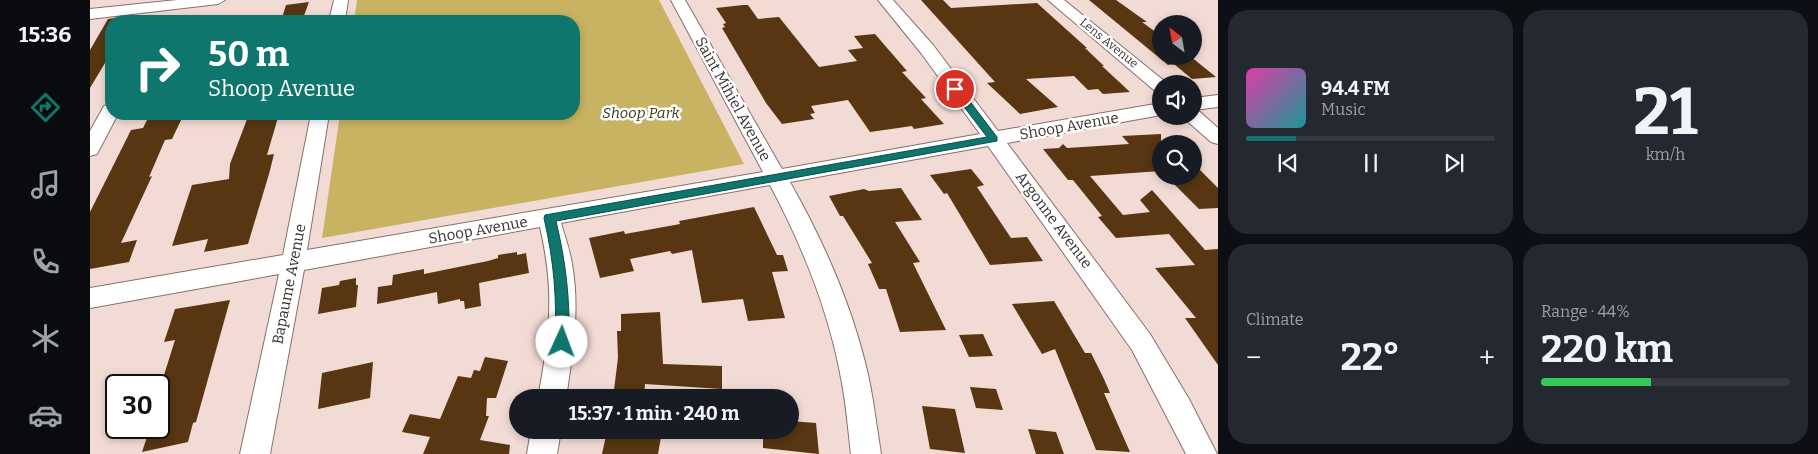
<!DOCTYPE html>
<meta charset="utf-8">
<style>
:root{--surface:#171b24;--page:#242831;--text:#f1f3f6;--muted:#9ea1a6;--line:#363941;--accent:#0f766e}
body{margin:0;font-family:Bitter,serif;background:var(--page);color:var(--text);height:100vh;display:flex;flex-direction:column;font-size:19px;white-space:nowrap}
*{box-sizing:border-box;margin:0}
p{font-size:16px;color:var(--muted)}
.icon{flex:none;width:28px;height:28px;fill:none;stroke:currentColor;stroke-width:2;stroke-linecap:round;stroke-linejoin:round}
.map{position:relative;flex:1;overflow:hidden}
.drawer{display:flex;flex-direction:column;gap:10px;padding:10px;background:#0d0f14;width:600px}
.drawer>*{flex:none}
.banner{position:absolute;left:15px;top:15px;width:475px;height:105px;border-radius:20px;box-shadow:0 2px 8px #0003;background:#0f766e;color:#fff;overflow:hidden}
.needle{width:32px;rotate:329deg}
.buttons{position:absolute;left:1062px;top:15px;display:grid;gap:10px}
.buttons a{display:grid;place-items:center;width:50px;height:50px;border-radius:50%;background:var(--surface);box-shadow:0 2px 8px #0003;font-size:25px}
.speed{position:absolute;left:15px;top:374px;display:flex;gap:10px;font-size:25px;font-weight:700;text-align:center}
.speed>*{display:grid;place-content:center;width:65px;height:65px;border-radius:50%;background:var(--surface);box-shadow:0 2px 8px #0003;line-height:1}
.speed .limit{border:2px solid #111;border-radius:8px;background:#fff;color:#111}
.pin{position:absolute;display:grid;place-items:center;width:42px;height:42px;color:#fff;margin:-21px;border:2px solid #fff;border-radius:50%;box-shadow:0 1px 5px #0007}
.me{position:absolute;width:55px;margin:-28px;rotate:2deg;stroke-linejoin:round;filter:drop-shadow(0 0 4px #0008)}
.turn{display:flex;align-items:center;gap:18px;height:105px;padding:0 20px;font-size:22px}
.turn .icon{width:65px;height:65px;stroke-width:2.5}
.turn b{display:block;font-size:35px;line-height:42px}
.big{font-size:38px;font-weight:700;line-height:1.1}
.drawer .card{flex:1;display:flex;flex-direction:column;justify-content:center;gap:8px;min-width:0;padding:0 18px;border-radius:20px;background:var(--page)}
.drawer .dial{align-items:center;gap:0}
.dial b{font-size:65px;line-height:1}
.song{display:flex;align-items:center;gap:15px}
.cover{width:60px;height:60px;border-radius:8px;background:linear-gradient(135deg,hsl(320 70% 55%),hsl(180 70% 35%))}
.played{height:5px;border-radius:2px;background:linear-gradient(90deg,var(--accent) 20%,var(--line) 20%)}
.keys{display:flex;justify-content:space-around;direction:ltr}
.heat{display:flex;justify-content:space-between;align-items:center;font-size:28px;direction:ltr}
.charge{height:8px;border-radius:4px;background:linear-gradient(90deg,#34c759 44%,var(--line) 0)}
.drawer .tiles{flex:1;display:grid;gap:10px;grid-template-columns:repeat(2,1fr)}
.trip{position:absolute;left:419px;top:389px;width:290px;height:50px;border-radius:25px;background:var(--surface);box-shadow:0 2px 8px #0003;font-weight:700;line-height:50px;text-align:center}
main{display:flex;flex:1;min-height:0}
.tabs{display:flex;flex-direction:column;width:90px;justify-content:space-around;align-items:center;background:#090b0e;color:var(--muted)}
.tabs .icon{width:35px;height:35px}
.tabs .current{color:var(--accent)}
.tabs b{font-size:22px;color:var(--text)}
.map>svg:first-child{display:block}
.green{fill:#c8b362}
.building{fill:#573611}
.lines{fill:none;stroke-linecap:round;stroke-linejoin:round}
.minor-casing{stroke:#86716b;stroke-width:2}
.minor{fill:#fff;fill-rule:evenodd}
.route{fill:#0f766e;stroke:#0a4d48}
.labels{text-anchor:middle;stroke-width:5;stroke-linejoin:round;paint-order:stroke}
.far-street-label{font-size:12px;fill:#39302e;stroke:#fff}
.street-label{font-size:15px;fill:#39302e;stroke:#fff}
.park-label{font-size:15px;font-style:italic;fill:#413810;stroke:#fff}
</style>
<main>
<nav class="tabs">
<b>15:36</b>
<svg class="icon current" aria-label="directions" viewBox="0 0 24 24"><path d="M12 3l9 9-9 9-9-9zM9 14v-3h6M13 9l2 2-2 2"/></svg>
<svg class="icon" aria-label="music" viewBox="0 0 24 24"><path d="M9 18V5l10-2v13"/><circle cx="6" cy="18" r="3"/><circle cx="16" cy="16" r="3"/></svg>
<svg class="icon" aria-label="phone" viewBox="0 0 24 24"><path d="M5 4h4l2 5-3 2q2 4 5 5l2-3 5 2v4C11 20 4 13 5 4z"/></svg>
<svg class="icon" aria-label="climate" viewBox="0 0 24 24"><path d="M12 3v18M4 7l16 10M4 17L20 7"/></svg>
<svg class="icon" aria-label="car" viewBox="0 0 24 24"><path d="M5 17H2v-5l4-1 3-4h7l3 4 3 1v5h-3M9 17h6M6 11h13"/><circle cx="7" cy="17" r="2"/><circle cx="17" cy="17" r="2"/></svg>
</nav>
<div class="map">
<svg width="1128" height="454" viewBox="0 0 1128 454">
<rect width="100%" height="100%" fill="#f2dbd4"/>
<polygon class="green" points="267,0 569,0 654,164 232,238 250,114 484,114 484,21 264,21"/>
<g class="building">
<polygon points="831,0 853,0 861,8 947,3 997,48 995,48 1014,66 1012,66 1040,92 1013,94 1008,89 998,90 984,76 936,79 968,107 930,114 897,83 905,82"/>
<polygon points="999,0 1026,0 1057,22 1052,22 1071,36 1071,56 1100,56 1126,77 1102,79 1084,64 1078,65"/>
<polygon points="219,2 212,21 191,21 196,5"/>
<polygon points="653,5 658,5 668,19 689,17 729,67 767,61 758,50 773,48 764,36 785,34 817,71 812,72 836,98 831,99 854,124 824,129 822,126 780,132 758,100 721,106 725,113 720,114 724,119 692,124 676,103 632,28 635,27 633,24 636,23 626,8"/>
<polygon points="49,15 45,21 21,21 21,53 0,88 0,50 18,19"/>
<polygon points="60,114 94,114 82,139 75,140 59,177 62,176 31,243 47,240 39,262 0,269 0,212 41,130 53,128"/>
<polygon points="159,114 189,114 177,155 184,154 179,174 158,244 114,252 118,239 82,246 102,185 139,179 140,164"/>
<polygon points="1071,134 1071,171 1000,176 1033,215 1060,212 1050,200 1062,190 1115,250 1128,249 1128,365 1095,318 1106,318 1065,268 1105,265 1079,234 1026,238 1008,217 1012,216 983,180 978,180 953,149 969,148 973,144 977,148 1039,144 1032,136"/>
<polygon points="1104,164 1128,188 1128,208 1109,209 1076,176 1104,176"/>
<polygon points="881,169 894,185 887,187 921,238 937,237 953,261 900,265 857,193 854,194 840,175"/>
<polygon points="811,188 832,220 805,222 830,262 823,263 856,330 810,332 796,289 789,289 778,264 782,263 753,216 750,216 739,196 774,189 779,191"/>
<polygon points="664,207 687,255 693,255 698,271 682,272 695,318 658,321 653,299 612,303 602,250 582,254 580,251 540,259 544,271 510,278 499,238 534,231 535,234 590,224 589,221"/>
<polygon points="427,252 427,255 436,253 439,273 389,283 391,306 375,309 374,301 370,301 370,299 348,304 347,292 287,304 288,287 302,285 303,275 334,269 334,274 398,261 408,258 408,255"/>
<polygon points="266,278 266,285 268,285 266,307 228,314 232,288 249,285 250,281"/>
<polygon points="140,300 106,422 103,423 98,442 52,452 60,428 69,428 69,391 85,340 74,342 85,309"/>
<polygon points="964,301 995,353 1001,353 1014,379 1020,393 1014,393 1040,452 1006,450 965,349 952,354 922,304"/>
<polygon points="570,312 573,364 632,366 632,389 555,384 554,398 523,398 528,358 527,331 531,331 531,314"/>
<polygon points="893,334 903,356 879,357 869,335"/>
<polygon points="395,357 418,361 406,398 397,398 396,416 399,416 390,440 420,445 419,454 333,454 340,437 312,432 320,414 350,419 368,376 381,378 384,370 390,371"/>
<polygon points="283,362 280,398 228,409 232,373"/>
<polygon points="880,387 906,389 913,410 886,408"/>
<polygon points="832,406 865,409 875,453 840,449"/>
<polygon points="700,421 726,423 729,454 673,448 673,430 700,430"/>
<polygon points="938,429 966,432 974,454 946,454"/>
<polygon points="517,431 571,437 568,454 512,454"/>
</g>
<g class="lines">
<g class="minor-casing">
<g id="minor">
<polygon points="87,0 135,0 128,4 0,19 0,9"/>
<polygon points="244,0 258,0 255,21 239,21"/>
<path d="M581,0H595L692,169L890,134L831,53L788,0H803L843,45L908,131L1071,103V115L917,143L1060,334L1099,399L1127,454H1096L1042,350L898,146L700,182C734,242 764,310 779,379C784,404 787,429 791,454H761C758,429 756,403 751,378C739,312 712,245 680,185L471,223C475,237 480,250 482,264C490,308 483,353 476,398H448C460,333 465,292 450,227L214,270L180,454H150L189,274L0,308V288L193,255L221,114H239L217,250L673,172Z"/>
<polygon points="958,0 974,0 1078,84 1071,84 1071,92 1065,91"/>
<polygon points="1128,95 1128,107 1104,110 1104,98"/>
<polygon points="21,104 21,114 28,114 7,154 0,156 0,131 14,106"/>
<polygon points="1104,110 1110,112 1128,128 1128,144 1121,142 1096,120 1094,116 1104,116"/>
<polygon points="441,430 471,430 467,454 437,454"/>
</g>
</g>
<use href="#minor" class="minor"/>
</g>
<path class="route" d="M862,87H869L907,137V141L466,221C476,263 480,299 479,342L477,346H467L465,342C467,297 464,262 454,218L455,215L897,137L862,91Z"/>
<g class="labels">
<g class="far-street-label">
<text transform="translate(1019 43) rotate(39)" y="4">Lens Avenue</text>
</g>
<g class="street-label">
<text transform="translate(643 99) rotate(61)" y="5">Saint Mihiel Avenue</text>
<text transform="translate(979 126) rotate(-10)" y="5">Shoop Avenue</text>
<text transform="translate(964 220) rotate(53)" y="5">Argonne Avenue</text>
<text transform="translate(388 230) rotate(-10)" y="5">Shoop Avenue</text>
<text transform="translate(199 284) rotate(-79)" y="5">Bapaume Avenue</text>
</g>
<g class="park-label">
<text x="551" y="118">Shoop Park</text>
</g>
</g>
</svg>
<div class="buttons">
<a><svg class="needle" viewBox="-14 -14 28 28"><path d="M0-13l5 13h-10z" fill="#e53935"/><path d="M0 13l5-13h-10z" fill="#9ea1a6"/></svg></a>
<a><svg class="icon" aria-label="sound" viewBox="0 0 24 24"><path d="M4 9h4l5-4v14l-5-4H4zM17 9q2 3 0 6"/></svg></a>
<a><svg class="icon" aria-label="search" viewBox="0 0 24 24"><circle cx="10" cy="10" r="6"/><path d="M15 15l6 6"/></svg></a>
</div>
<div class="speed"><div class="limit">30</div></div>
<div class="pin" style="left:865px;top:89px;background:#d93025"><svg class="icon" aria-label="arrive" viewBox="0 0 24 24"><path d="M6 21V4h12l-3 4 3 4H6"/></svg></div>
<svg class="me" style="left:472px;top:342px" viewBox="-20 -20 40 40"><circle r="19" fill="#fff"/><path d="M0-13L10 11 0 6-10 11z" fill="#0f766e"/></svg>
<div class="trip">15:37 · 1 min · 240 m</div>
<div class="banner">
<div class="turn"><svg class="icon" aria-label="right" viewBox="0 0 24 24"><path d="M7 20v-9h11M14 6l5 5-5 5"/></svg><div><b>50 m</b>Shoop Avenue</div></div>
</div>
</div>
<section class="drawer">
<div class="tiles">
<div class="card">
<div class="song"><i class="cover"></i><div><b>94.4 FM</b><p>Music</p></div></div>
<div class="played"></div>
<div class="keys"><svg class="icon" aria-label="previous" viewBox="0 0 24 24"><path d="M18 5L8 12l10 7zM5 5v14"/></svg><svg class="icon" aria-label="pause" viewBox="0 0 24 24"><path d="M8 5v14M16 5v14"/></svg><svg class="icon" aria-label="next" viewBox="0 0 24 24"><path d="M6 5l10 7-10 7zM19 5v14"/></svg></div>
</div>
<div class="card dial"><b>21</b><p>km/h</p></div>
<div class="card"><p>Climate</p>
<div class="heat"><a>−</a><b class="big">22°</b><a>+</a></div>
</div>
<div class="card"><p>Range · 44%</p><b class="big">220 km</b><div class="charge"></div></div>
</div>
</section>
</main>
